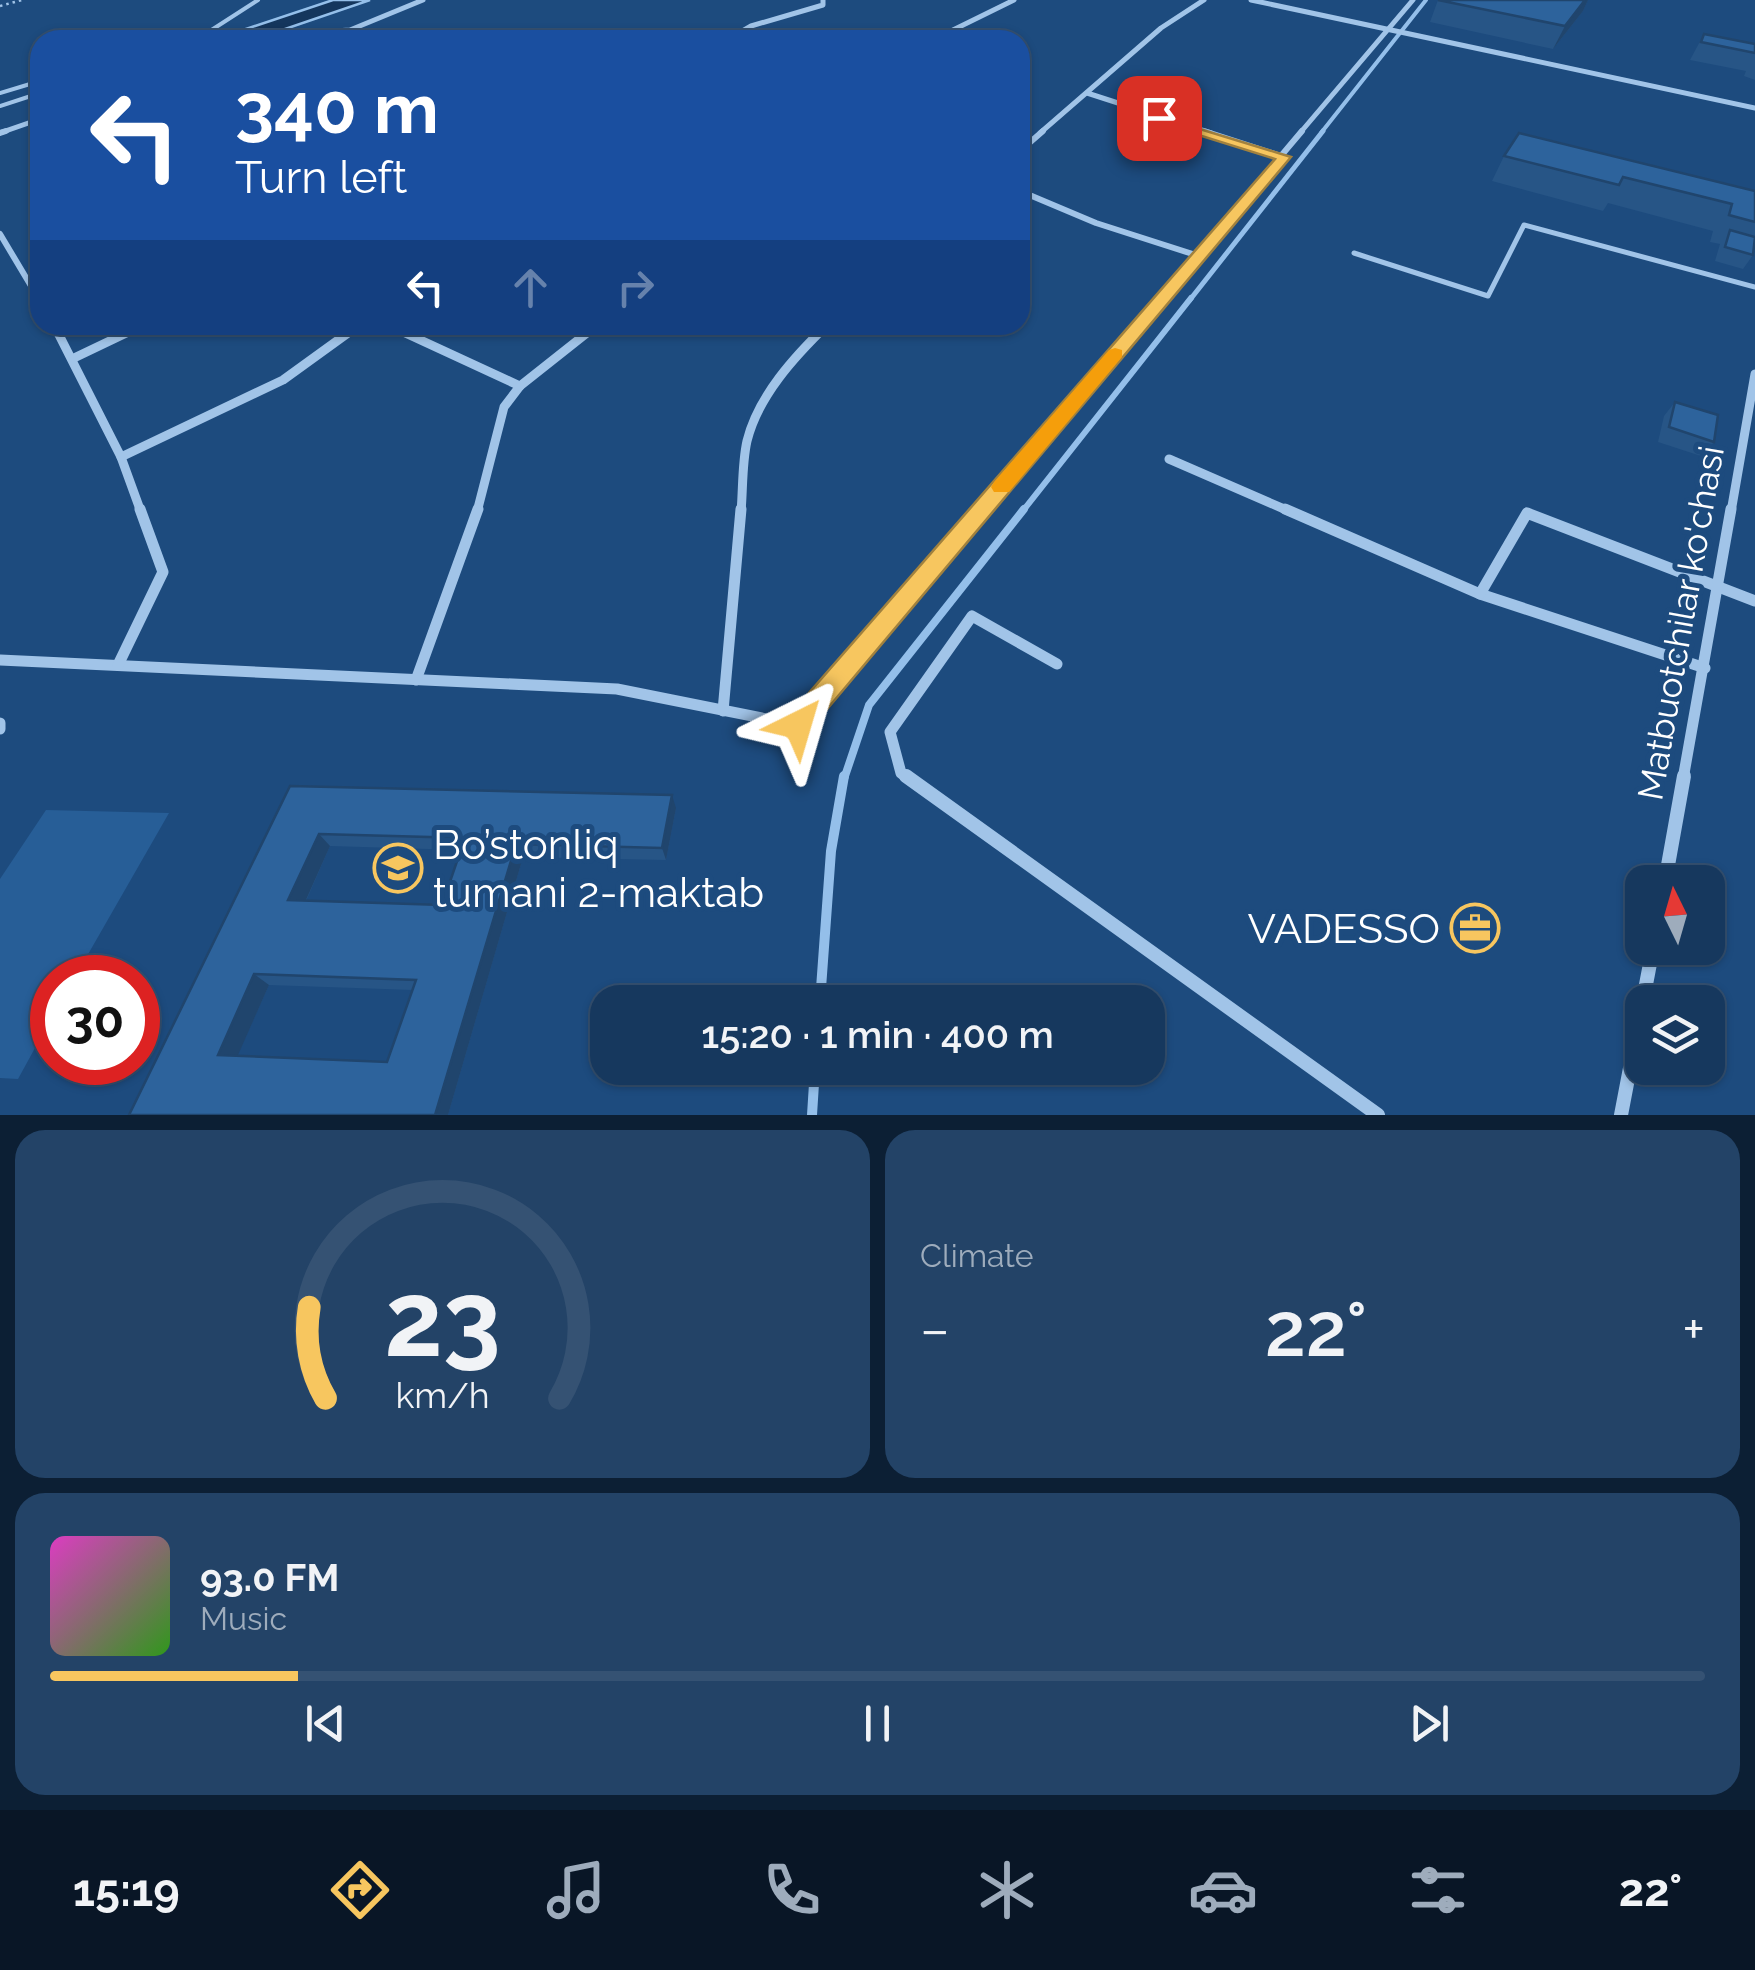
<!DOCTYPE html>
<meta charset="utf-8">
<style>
:root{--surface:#16385e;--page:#234367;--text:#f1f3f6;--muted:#9eacbc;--line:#355273;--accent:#f7c65f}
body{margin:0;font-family:Raleway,sans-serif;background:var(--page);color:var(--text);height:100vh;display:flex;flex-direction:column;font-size:38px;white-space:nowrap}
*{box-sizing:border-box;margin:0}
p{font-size:32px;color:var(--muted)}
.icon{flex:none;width:55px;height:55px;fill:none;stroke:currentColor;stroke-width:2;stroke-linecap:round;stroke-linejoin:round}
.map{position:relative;height:1115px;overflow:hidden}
.sheet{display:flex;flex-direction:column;gap:15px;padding:15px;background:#0c1f34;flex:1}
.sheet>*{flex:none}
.banner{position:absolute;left:30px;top:30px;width:1000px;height:305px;border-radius:30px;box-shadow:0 2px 8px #0004,0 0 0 2px var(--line);background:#1a4fa0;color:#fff;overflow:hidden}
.needle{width:65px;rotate:355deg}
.controls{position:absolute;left:1625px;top:865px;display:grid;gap:20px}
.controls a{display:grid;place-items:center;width:100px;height:100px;border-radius:20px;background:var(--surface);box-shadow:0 2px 8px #0004,0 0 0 2px var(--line);font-size:50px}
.speed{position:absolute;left:30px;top:955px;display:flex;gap:20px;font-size:50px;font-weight:700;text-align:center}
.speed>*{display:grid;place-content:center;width:130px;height:130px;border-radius:50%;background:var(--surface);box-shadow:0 2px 8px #0004,0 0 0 2px var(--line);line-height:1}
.speed .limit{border:15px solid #d22;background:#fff;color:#111}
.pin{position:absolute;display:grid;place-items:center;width:85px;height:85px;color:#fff;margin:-42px;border-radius:20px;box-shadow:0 5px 15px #0006}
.me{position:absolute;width:110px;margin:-55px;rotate:40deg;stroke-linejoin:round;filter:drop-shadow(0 0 8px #0008)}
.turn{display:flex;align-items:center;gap:35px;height:210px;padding:0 40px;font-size:45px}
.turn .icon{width:130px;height:130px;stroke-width:2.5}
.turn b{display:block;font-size:70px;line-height:85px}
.lanes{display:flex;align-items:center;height:95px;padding:0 40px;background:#0003;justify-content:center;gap:50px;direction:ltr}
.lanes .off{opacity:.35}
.big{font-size:75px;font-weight:600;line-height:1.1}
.sheet .widget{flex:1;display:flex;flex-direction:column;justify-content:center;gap:15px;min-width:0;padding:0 35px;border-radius:30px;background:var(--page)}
.sheet .dial{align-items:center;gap:0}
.dial svg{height:260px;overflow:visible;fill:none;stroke:var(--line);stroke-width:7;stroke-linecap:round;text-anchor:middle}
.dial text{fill:var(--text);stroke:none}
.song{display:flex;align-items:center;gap:30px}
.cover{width:120px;height:120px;border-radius:15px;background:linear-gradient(135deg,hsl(310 70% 55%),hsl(110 70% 35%))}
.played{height:10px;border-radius:5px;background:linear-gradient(90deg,var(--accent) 15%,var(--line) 15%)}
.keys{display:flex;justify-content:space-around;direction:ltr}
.heat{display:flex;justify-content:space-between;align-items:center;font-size:55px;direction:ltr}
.sheet .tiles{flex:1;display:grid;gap:15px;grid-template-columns:1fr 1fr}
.widget:last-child{grid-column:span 2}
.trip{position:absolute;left:590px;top:985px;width:575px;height:100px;border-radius:30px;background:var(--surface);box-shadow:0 2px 8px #0004,0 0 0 2px var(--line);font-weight:600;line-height:100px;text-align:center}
.tab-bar{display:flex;height:160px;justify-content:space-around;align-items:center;background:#091626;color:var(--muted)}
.tab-bar .icon{width:70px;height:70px}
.tab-bar .on{color:var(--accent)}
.tab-bar b{font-size:45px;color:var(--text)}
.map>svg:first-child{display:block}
.green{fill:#275e97}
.water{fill:#14365d;stroke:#94bfea;stroke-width:2.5}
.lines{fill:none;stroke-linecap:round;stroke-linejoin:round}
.stream-far4{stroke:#94bfea;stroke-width:4}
.stream-far3{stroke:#94bfea;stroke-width:5}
.stream-far2{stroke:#94bfea;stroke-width:6}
.stream-far1{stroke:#94bfea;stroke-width:8}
.stream{stroke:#94bfea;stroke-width:10}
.path{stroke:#a1c4e8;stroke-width:2.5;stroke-dasharray:2.5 4;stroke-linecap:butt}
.lane-far1{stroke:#a1c4e8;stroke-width:4}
.lane{stroke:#a1c4e8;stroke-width:5}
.street-far4{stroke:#a1c4e8;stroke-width:5}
.street-far3{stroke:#a1c4e8;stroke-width:6}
.street-far2{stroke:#a1c4e8;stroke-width:9}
.street-far1{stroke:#a1c4e8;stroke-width:11}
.street{stroke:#a1c4e8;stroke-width:14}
.wall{fill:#275586;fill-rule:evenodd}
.shaded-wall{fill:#20456d}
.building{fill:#2d639c;stroke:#20456d;stroke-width:2.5;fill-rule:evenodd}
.route{fill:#f7c65f;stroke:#a1813e;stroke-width:2.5}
.slow{fill:#f59e0b}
.labels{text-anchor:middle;stroke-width:10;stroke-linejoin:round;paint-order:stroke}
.street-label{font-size:35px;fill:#fff;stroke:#1d4b7e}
.near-poi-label{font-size:42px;fill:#fff;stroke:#1d4b7e;text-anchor:start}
</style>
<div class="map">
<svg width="1755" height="1115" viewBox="0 0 1755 1115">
<rect width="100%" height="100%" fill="#1d4b7e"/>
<polygon class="green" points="46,810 169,813 75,977 52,978 52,1017 18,1079 0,1078 0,879"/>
<polygon class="water" points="333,0 370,0 253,40 213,40"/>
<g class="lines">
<polyline class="stream-far4" points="1321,133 1426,0"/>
<polyline class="stream-far3" points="1189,301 1323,131"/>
<polyline class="stream-far2" points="1022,512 1191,298"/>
<polyline class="stream-far1" points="844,779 869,705 1024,509"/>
<g class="stream">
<polyline points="820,1002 831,851 844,776"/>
<polyline points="812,1115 815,1068"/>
</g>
<polyline class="path" points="0,6 22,0"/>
<g class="lane-far1">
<polyline points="175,40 209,30"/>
<polyline points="196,40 258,0"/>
<polyline points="0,93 40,81"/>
<polyline points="0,106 40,93"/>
</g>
<polyline class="lane" points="1354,253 1488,296 1524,225 1755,287"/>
<g class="street-far4">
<polyline points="1251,0 1755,108"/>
<polyline points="270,40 288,34 350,30 423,0"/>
<polyline points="727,40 751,26 823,5 823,0"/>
<polyline points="942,40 953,30 1014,0"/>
<polyline points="1087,93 1211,133"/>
<polyline points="0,133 40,119"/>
<polyline points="1040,133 1161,28 1204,0"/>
<polyline points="1300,133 1413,0"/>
</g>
<g class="street-far3">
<polyline points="1204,131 1284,157"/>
<polyline points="0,133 6,131"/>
<polyline points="1020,151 1043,131"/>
<polyline points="1020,191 1096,223 1199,256"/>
<polyline points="0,234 40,301"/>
<polyline points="1158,301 1302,131"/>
</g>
<g class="street-far2">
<polyline points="54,325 121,457 141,512"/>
<polyline points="388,325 520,386"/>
<polyline points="74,358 143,325"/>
<polyline points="121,457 283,380 359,325"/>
<polyline points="1169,459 1291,512"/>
<polyline points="477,512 504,407 520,386 597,325"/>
<path d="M741,512C743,489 742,463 747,441C758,396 795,356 827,325"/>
<polyline points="978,512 1160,298"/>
<polyline points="1731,512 1755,374"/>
</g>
<g class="street-far1">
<polyline points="1285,509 1480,594 1705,668"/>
<polyline points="1480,594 1527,513 1755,601"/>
<polyline points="0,660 617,689 797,725 980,509"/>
<polyline points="118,665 163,572 140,509"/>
<polyline points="416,680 478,509"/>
<polyline points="723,711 741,509"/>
<polyline points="0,723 0,729"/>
<polyline points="909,779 901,773 890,732 972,616 1057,664"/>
<polyline points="1683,779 1731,509"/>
</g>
<g class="street">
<polyline points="906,776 1378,1115"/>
<polyline points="1665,882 1684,776"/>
<polyline points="1621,1115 1653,948"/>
</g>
</g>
<g class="wall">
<polygon points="1438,0 1588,0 1583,11 1553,49 1430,22"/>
<polygon points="1704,34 1755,44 1755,80 1744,76 1746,71 1690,60"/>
<polygon points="1504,156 1755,191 1755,248 1753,255 1743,269 1715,261 1720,244 1710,242 1713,231 1608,203 1603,211 1492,181"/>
<polygon points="1675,402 1714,442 1701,456 1658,442 1664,416"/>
<path d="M290,786L676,808L666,860L523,857L448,1115H129ZM330,846L461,850L442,905L306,901ZM269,985L413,990L387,1062L237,1056Z"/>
</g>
<g class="shaded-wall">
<polygon points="1585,0 1588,0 1583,11 1553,49 1565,26"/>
<polygon points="672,795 676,808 666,860 662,848"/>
<polygon points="319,834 330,846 301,911 288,900"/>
<polygon points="516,844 523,857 448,1115 435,1115"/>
<polygon points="254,974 269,985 234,1064 218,1055"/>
</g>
<g class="building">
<polygon points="1438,0 1585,0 1565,26"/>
<polygon points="1704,34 1755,44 1755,53 1701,42"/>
<polygon points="1519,133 1755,191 1755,222 1729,215 1732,204 1623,177 1619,185 1504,156"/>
<polygon points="1730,230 1755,237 1753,255 1725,247"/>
<polygon points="1675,402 1718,415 1714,442 1669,427"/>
<path d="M290,786L672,795L662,848L516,844L435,1115H129ZM319,834L465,838L442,905L288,900ZM254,974L416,980L387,1062L218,1055Z"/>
</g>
<polygon class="route" points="1154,115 1291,157 807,733 798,737 788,733 784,725 788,717 1275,159 1154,121"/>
<polygon class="slow" points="1115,348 1122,350 1122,357 1009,492 994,492 991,487 994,482 1109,350"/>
<defs>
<g id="school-ring" transform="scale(2.5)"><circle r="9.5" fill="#1d4b7e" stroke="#f7c65f" stroke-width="1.5"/><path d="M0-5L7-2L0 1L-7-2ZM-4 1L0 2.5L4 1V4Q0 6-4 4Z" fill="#f7c65f"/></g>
<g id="office-ring" transform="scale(2.5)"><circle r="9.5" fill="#1d4b7e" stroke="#f7c65f" stroke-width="1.5"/><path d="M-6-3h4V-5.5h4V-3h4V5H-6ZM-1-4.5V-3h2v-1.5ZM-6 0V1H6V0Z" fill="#f7c65f"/></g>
</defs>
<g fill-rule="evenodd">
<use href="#school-ring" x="398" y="868"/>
<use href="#office-ring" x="1475" y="928"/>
</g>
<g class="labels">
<g class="street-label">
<text transform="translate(1681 623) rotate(-80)" y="12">Matbuotchilar ko'chasi</text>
</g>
<g class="near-poi-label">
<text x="433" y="859">Bo’stonliq<tspan x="433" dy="48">tumani 2-maktab</tspan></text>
<text x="1440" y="943" text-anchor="end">VADESSO</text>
</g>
</g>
</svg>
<div class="controls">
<a><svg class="needle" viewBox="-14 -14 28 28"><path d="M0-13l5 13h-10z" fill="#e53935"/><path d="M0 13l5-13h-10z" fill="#9eacbc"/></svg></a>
<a><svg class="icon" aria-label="layers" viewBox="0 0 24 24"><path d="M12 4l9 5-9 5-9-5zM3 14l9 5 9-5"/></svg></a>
</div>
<div class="speed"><div class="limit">30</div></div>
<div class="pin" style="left:1159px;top:118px;background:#d93025"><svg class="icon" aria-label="arrive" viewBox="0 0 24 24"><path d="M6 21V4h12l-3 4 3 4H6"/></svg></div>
<svg class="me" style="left:798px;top:725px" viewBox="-20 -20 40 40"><path d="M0-17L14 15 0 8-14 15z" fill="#f7c65f" stroke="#fff" stroke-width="4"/></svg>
<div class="trip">15:20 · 1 min · 400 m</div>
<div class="banner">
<div class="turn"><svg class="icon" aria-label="left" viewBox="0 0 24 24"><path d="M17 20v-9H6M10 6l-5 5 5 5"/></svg><div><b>340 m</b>Turn left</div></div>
<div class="lanes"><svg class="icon" aria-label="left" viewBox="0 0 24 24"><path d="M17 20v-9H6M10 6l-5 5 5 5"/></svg><svg class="icon off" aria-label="ahead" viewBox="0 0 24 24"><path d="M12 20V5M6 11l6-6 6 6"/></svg><svg class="icon off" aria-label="right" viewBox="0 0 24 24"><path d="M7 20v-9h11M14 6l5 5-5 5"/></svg></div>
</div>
</div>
<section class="sheet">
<div class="tiles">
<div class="widget dial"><svg viewBox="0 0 100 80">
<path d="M14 69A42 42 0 1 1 86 69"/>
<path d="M14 69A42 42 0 0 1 9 41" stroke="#f7c65f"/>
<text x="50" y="56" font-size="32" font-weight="700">23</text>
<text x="50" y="72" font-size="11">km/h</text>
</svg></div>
<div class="widget"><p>Climate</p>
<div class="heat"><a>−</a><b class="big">22°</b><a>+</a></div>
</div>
<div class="widget">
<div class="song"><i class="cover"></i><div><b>93.0 FM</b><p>Music</p></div></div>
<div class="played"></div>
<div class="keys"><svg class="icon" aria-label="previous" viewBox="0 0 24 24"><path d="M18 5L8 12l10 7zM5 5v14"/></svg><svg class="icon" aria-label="pause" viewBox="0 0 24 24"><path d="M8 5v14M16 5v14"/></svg><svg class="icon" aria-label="next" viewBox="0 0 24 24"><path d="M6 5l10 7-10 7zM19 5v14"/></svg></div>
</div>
</div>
</section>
<nav class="tab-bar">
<b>15:19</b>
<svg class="icon on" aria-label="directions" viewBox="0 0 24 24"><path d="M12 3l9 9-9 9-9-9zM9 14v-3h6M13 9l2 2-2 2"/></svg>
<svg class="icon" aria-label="music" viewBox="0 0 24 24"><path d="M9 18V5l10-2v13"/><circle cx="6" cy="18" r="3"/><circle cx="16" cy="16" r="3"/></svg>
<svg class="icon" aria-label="phone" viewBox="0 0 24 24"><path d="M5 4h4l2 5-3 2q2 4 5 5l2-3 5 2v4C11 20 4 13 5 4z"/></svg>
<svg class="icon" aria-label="climate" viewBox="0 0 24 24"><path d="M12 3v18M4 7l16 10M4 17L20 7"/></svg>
<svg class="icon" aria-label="car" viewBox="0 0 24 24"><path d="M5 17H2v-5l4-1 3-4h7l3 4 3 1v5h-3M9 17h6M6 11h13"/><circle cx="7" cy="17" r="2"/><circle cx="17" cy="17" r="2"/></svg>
<svg class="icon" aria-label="filters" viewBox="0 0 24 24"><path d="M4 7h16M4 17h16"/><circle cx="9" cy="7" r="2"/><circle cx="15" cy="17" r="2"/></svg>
<b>22°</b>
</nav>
